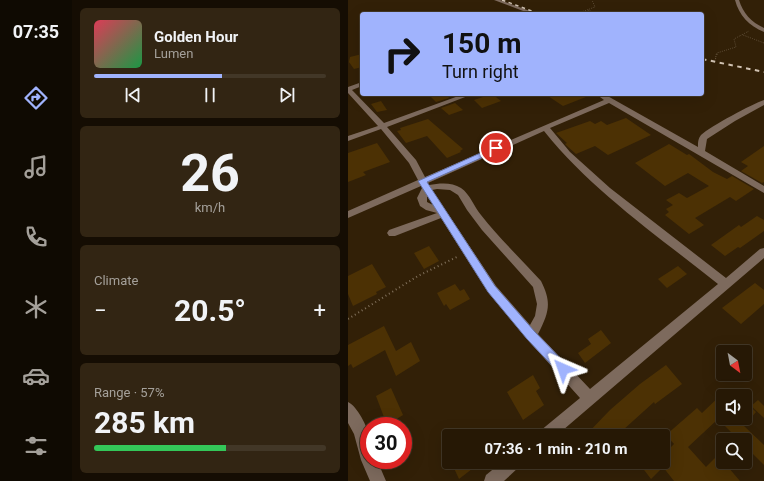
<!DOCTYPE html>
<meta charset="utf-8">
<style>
:root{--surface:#261805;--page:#322513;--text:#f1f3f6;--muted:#a4a09a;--line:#423727;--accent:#a0b3fd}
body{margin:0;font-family:Roboto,sans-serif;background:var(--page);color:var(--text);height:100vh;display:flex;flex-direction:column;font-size:15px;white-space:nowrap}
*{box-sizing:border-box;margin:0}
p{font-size:13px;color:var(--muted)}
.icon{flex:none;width:22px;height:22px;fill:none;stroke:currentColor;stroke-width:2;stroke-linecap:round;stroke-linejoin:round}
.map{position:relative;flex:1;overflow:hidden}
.details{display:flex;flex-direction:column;gap:8px;padding:8px;background:#150d03;width:276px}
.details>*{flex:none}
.banner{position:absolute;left:12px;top:12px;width:344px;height:84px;border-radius:4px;box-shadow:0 4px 16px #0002,0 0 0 1px var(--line);background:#a0b3fd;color:#111;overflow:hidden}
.needle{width:26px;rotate:148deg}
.buttons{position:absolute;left:368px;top:345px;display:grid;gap:8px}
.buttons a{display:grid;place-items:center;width:36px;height:36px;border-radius:4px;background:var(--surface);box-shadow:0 4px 16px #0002,0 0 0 1px var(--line);font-size:20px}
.speed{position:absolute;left:12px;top:417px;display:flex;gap:8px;font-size:20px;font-weight:700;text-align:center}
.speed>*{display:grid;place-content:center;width:52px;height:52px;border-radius:50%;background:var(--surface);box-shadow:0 4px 16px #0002,0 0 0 1px var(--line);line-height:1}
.speed .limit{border:6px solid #d22;background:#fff;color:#111}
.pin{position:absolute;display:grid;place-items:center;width:34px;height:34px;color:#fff;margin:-17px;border:2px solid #fff;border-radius:50%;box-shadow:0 1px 4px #0007}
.me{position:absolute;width:44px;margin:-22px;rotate:317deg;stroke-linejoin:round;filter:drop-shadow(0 0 3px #0008)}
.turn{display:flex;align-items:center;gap:14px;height:84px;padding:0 16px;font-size:18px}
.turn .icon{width:52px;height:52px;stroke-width:2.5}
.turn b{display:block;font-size:28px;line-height:34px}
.big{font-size:30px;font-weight:700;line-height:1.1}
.details .widget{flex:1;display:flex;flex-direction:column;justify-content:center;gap:6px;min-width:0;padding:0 14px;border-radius:6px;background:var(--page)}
.details .dial{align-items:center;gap:0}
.dial b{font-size:52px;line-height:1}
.song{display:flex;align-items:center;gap:12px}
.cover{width:48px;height:48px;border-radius:6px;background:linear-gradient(135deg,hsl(350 70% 55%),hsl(140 70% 35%))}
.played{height:4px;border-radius:2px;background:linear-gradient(90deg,var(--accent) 55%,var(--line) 55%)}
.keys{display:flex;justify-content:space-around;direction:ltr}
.heat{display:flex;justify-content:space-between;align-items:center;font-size:22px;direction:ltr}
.charge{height:6px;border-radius:3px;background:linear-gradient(90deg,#34c759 57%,var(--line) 0)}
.trip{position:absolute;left:94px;top:429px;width:228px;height:40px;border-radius:4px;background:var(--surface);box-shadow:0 4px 16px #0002,0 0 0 1px var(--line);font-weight:700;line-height:40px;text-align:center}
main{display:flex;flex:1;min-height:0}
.tabs{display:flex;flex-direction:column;width:72px;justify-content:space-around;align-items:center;background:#0f0a02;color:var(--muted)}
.tabs .icon{width:28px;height:28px}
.tabs .current{color:var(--accent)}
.tabs b{font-size:18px;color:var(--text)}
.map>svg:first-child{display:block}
.building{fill:#4c3104}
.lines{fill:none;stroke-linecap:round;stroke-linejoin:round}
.path-far2{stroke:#80705b;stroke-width:1;stroke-dasharray:0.5 1.5;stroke-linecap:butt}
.path-far1{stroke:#80705b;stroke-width:1.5;stroke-dasharray:0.5 2;stroke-linecap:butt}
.path{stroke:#80705b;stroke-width:2;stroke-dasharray:1 3;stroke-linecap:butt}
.minor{fill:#7d6a5d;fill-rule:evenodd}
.rail-far1{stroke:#d0c2b2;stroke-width:1.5;stroke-dasharray:3.5 3.5;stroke-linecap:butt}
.rail{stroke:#d0c2b2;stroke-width:2;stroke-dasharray:4.5 4.5;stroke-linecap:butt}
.route{fill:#a0b3fd;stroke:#6874a4}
</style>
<main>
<nav class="tabs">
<b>07:35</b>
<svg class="icon current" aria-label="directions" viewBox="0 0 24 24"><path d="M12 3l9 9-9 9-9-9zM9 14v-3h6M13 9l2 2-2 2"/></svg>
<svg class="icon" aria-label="music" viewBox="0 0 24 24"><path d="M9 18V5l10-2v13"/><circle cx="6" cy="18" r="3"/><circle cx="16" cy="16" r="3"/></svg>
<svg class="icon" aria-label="phone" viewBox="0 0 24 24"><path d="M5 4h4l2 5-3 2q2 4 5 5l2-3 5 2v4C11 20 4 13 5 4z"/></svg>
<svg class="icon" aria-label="climate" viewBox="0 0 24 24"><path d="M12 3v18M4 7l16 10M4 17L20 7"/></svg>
<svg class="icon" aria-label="car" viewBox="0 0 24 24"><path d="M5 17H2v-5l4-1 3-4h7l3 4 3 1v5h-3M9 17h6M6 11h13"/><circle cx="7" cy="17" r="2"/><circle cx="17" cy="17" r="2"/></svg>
<svg class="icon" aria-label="filters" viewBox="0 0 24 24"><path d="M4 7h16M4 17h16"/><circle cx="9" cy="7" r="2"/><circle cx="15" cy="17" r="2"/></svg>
</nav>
<section class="details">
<div class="widget">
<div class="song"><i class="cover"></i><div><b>Golden Hour</b><p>Lumen</p></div></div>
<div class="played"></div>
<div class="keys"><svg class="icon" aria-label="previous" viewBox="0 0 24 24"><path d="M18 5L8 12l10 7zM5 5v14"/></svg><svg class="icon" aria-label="pause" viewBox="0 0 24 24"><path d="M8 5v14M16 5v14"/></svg><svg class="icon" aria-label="next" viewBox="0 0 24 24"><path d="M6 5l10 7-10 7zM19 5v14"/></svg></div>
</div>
<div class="widget dial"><b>26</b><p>km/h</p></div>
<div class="widget"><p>Climate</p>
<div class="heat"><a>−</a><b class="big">20.5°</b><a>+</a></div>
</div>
<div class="widget"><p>Range · 57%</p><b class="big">285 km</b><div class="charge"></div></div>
</section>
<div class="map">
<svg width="416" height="481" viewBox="0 0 416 481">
<rect width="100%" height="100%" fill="#322007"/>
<g class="building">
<polygon points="14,54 14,67 6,69 1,62 2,57"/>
<polygon points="80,94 98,94 101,98 88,102"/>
<polygon points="144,94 153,101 134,108 126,100"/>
<polygon points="197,94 243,94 243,95 215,106"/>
<polygon points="33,101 39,110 29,112 23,104"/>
<polygon points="107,103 115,110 101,115 93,108"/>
<polygon points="278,118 303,135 260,155 247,146 228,154 219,146 217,144 219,143 208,133 242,121 247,124 253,121 259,125"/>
<polygon points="80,119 115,149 112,151 113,152 99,158 79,136 58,143 49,131 53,130 52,128"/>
<polygon points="29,143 42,162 15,172 18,175 0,182 0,153"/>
<polygon points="321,144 339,155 341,154 365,172 379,179 384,176 406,189 388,201 382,197 347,218 356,225 341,234 317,215 321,212 318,209 325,205 318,200 331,193 339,198 361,186 340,173 317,186 287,163"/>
<polygon points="416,146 416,182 414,183 393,171 400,166 393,162"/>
<polygon points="409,216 416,220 416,231 392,248 390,247 377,256 363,245 391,225 393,227"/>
<polygon points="81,246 91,261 76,269 66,253"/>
<polygon points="24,264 38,287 28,292 29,294 5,306 0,294 0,276"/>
<polygon points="330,266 339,274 319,288 310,279"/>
<polygon points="407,283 416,290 416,304 393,324 374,308"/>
<polygon points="107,284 112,291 116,289 122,299 102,310 98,304 96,306 89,293"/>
<polygon points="36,326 48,351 63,342 72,361 48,376 37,350 5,368 3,364 0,366 0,345"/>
<polygon points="253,330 263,343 237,363 230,353 243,344 240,339"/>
<polygon points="318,365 334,384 307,404 306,402 275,430 280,436 237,436 262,410 292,384"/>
<polygon points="185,375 192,388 188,391 196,405 175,420 159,392"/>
<polygon points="43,388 55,415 39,425 28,396"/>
<polygon points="375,393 375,418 397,418 397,401 408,412 396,426 416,445 416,465 397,446 397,440 391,440 370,419 340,447 358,467 375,450 375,462 385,462 380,467 392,481 326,481 315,467 303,479 290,462 315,462 315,455 326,444 318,435 349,408 354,413"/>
<polygon points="410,400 416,406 416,418 403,406"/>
<polygon points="110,462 133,462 111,479 105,466"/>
</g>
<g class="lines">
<g class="path-far2">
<polyline points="240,10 250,14"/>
<polyline points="228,14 247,7 244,0"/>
<polyline points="395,35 416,43"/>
<polyline points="368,55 369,53 388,47 386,39 401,31"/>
</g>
<polyline class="path-far1" points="369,54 367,58 369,60"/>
<polyline class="path" points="0,319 70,276 111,256"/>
<g class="minor">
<polygon points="146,0 152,0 190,14 183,14"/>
<path d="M387,0H391C395,13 403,22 416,28V32C401,26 391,15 387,0Z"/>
<path d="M14,82V86L4,90L36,123L116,94H125L39,127L68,160L77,177L256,100L248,94H256L350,147C350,142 350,139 353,135C363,126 404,104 416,100V105L387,121L359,139L357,151L416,186V193L261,103L202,128L222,152L262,188L378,278L412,249L416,248V258L208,436H190L192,431L232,398L179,339L140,292L93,218L47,236H41L39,233L41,230L89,213L78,210L72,206L69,198L74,188L73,186L0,218V211L70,180L61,163L33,129L0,141V136L30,126L0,93V87ZM196,131C244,191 310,236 370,284L242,389L190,334C201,312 204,303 193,281C173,259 151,238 133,215C126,207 122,194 113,188C104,182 92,183 81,185L80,183ZM89,189L102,190L110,195L119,210L134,230L185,287L189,304L187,316L182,325L148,286L84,190ZM79,196L85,205L79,202Z"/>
<path d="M0,402C9,406 20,427 21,437C22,445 21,453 21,460H29L38,481H22L13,460L6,434L0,423Z"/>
<polygon points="154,462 174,462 171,467 156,481 136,481 138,475"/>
</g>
<polyline class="rail-far1" points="154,0 192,14"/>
<polyline class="rail" points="354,59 416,72"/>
</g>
<polygon class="route" points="148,146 151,147 151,150 79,182 147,286 187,332 219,365 221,369 219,373 215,374 211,373 179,339 140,292 70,181"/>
</svg>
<div class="buttons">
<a><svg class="needle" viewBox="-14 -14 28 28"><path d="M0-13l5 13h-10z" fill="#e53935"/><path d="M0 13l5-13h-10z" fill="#a4a09a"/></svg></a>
<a><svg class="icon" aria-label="sound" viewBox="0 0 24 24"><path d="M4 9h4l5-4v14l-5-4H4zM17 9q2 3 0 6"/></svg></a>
<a><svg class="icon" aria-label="search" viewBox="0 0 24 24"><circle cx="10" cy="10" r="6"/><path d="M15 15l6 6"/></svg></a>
</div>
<div class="speed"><div class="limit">30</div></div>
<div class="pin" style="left:148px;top:148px;background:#d93025"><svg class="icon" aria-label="arrive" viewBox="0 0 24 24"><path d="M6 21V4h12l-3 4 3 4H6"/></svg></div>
<svg class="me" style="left:215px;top:369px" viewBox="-20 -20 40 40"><path d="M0-17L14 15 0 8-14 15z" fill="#a0b3fd" stroke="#fff" stroke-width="4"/></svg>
<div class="trip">07:36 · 1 min · 210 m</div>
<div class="banner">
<div class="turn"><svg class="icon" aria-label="right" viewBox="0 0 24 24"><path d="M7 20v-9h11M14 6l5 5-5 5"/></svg><div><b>150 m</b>Turn right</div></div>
</div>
</div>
</main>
